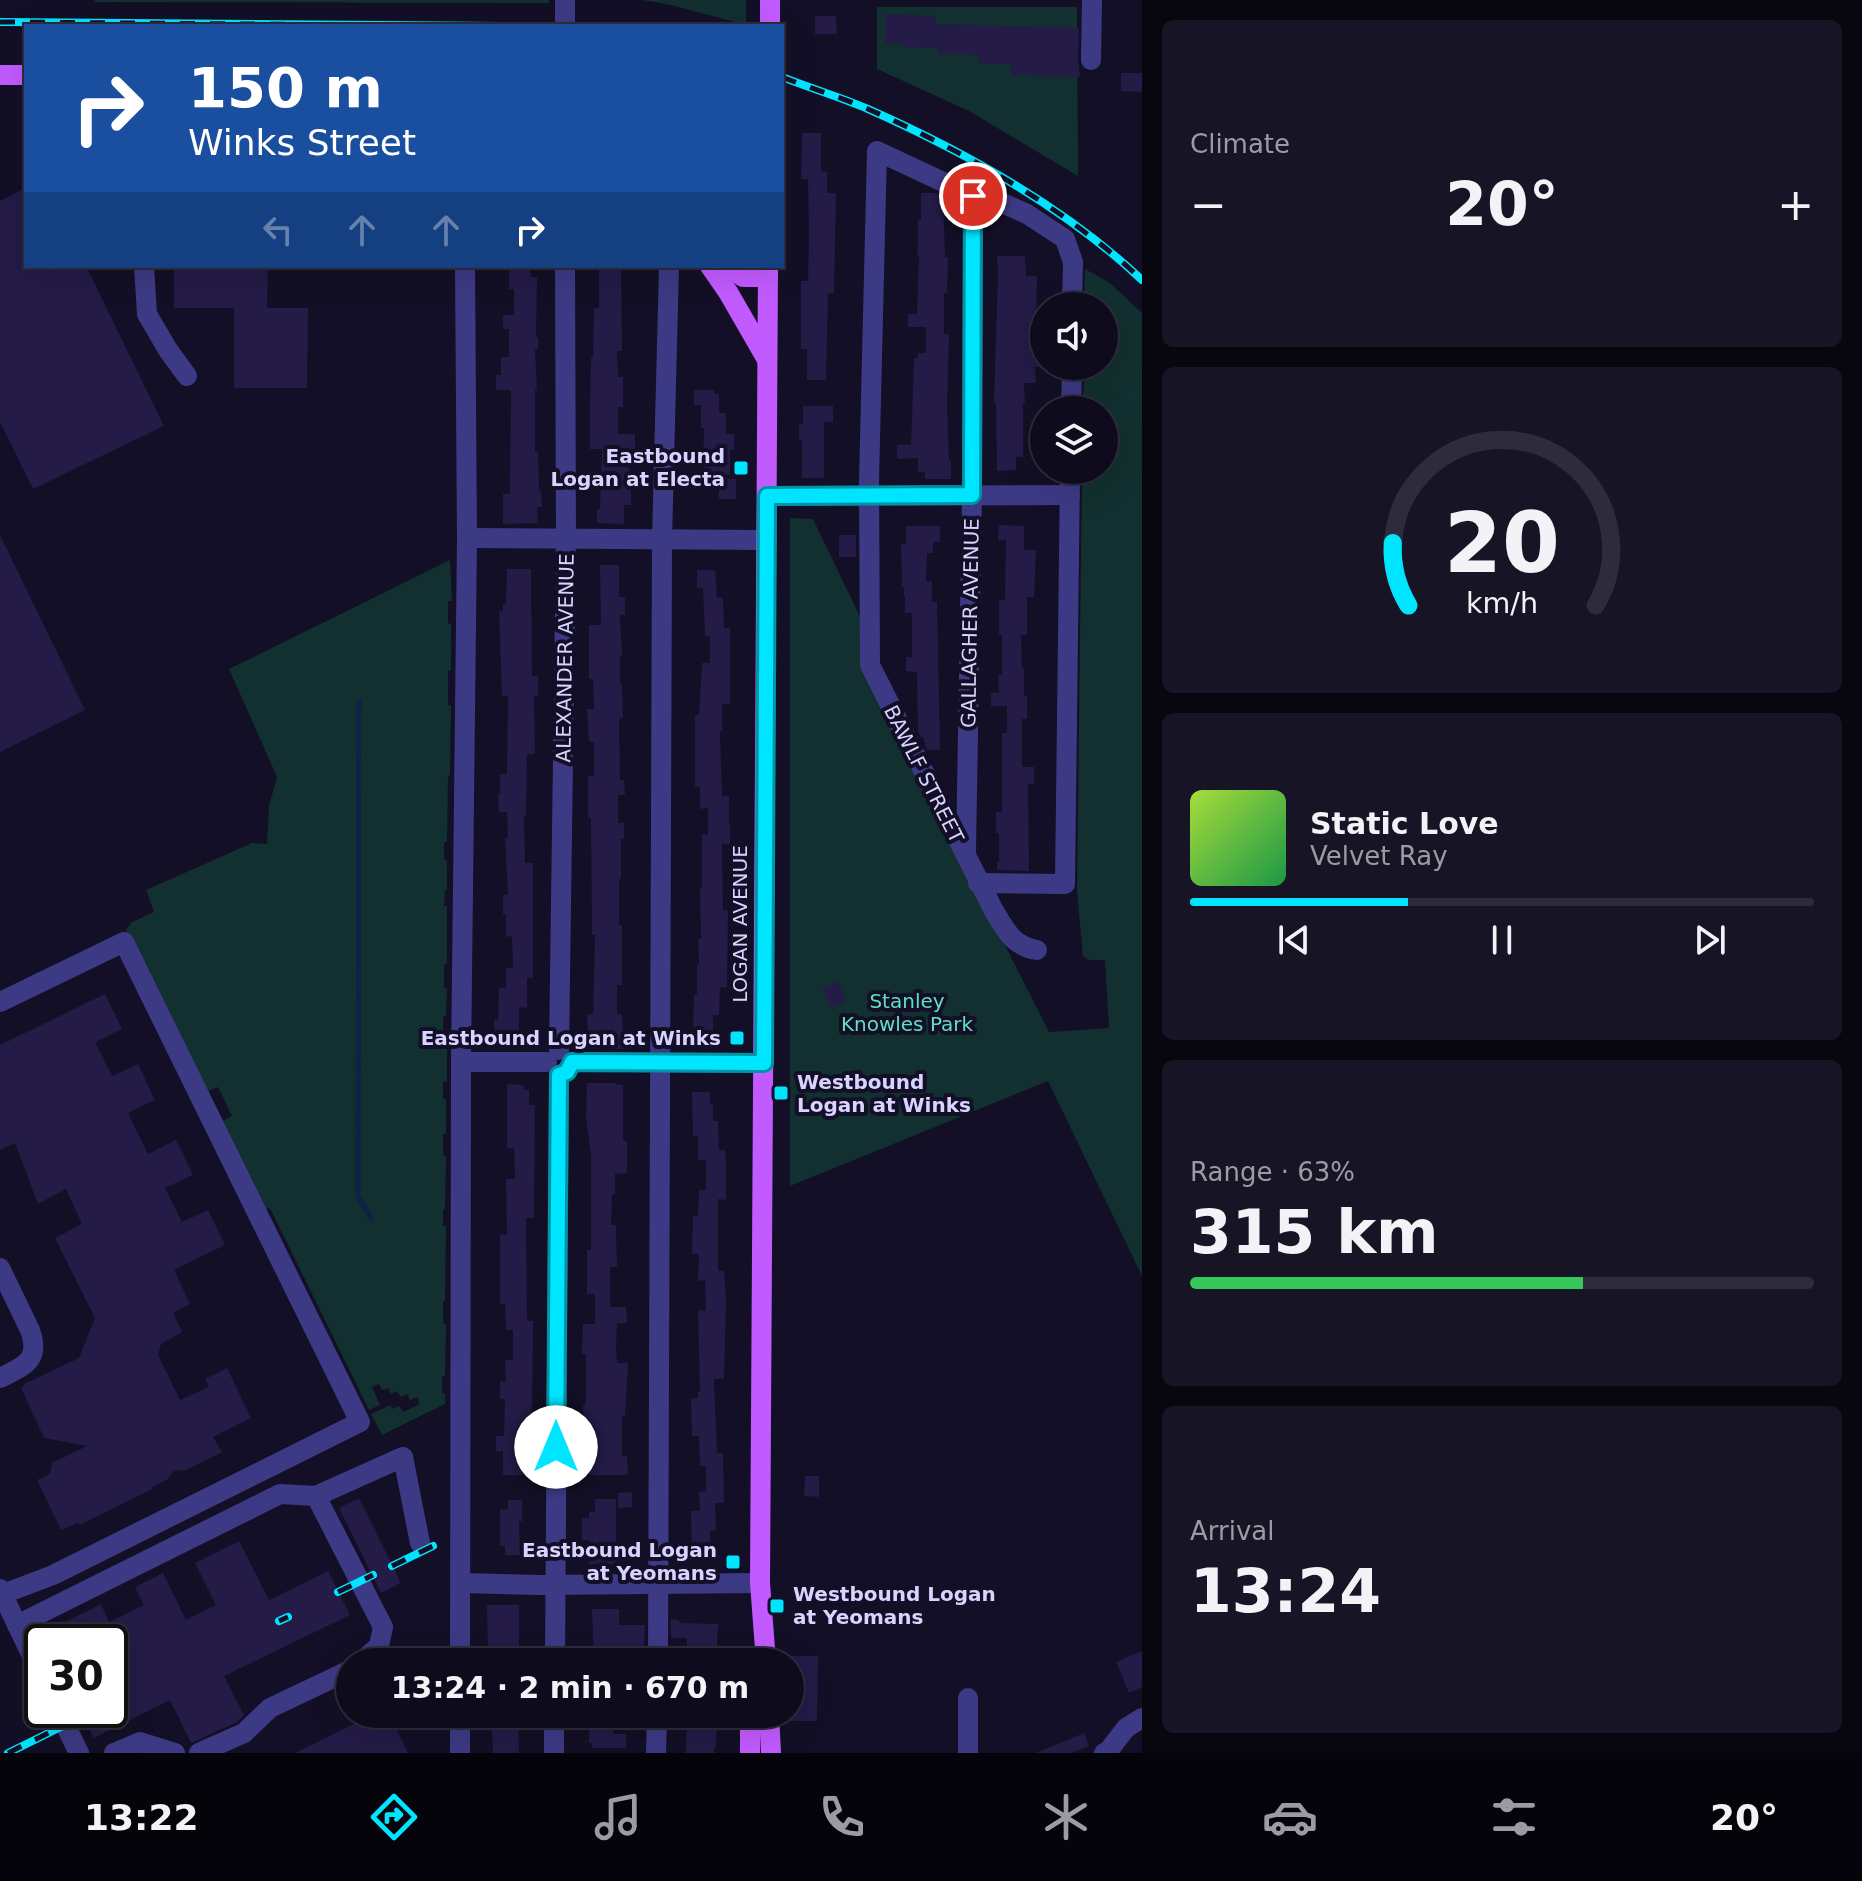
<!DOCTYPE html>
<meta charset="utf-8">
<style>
:root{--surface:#0e0b1c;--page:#171425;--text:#f1f3f6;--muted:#9b9ba3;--line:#2e2b3b;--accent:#00e5ff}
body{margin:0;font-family:"DejaVu Sans",sans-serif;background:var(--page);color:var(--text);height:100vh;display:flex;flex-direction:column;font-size:30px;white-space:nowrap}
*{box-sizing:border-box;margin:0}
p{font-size:26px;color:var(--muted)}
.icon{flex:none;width:44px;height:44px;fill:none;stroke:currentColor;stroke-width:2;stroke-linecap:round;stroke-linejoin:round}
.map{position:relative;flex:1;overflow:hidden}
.drawer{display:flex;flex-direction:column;gap:20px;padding:20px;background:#08060f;width:720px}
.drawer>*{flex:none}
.banner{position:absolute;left:24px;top:24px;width:760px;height:244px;border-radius:0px;box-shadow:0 8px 32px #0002,0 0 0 2px var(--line);background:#1a4fa0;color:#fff;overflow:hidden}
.controls{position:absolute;left:1030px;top:292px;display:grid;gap:16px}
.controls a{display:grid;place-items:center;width:88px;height:88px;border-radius:50%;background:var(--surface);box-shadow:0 8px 32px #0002,0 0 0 2px var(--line);font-size:40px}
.speed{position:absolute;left:24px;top:1624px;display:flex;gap:16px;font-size:40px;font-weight:700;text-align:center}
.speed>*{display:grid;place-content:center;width:104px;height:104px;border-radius:50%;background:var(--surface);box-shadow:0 8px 32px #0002,0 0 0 2px var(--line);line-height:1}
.speed .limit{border:4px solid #111;border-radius:12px;background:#fff;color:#111}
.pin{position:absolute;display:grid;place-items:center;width:68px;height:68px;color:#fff;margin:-34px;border:4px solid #fff;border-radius:50%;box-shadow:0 2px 8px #0007}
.me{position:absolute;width:88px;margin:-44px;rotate:0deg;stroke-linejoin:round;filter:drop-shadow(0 0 6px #0008)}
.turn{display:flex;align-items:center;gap:28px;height:168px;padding:0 32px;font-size:36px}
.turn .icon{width:104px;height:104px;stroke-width:2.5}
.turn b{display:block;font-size:56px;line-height:68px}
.lanes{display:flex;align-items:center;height:76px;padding:0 32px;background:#0003;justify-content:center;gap:40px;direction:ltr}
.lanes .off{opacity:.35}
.big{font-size:60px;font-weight:700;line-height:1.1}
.drawer .tile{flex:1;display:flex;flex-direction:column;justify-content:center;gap:12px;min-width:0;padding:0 28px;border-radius:12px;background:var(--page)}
.drawer .dial{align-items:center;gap:0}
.dial svg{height:208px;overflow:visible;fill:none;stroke:var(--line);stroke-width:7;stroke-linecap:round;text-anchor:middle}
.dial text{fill:var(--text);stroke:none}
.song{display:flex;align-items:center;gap:24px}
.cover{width:96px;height:96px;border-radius:12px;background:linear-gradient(135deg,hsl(80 70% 55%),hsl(140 70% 35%))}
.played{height:8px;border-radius:4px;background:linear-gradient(90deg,var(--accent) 35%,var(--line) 35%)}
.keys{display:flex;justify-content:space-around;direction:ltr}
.heat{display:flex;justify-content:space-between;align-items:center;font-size:44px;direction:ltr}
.charge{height:12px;border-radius:6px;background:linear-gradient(90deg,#34c759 63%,var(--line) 0)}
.trip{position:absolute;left:336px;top:1648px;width:468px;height:80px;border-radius:40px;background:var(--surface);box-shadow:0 8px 32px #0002,0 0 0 2px var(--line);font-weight:700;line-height:80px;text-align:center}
.dock{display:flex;height:128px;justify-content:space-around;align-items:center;background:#06040b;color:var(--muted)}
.dock .icon{width:56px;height:56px}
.dock .active{color:var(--accent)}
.dock b{font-size:36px;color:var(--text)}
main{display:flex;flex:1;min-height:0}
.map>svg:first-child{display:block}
.green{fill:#12302f}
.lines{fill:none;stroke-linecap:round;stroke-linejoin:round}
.stream{stroke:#0c2248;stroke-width:5}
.building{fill:#241b47}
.minor{stroke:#3d3a85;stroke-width:20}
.major{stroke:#c25bff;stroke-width:20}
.rail-casing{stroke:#00e5ff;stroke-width:8}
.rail{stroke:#130f26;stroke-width:5;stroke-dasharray:15;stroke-linecap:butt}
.route-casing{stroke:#0095a6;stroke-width:20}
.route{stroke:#00e5ff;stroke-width:14}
.poi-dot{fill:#00e5ff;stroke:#130f26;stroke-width:3}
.labels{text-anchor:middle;stroke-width:8;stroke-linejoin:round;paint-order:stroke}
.poi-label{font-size:20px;font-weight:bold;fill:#d9d4ff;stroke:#130f26;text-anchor:end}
.street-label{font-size:20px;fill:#d9d4ff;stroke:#130f26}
.park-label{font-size:20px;fill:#5fe0c0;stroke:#130f26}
</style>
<main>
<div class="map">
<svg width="1142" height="1753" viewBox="0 0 1142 1753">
<rect width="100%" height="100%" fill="#130f26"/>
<g class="green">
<polygon points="95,0 549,0 549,3 95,2"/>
<polygon points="643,0 746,0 746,25 671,5"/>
<polygon points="877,7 1077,7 1078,176 969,111 877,69"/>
<polygon points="1085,269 1110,283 1142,313 1142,1276 1048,1081 790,1186 790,518 813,519 864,625 863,665 1049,1032 1109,1028 1105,960 1089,960 1083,956 1077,891 1082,470 1104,470 1104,410 1083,410 1084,366 1104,366 1104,306 1084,306"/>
<polygon points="450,560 452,601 448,601 448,623 451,624 451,670 448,671 448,705 451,706 450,775 448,776 447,842 444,842 444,859 447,860 447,889 445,890 444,906 447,906 447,964 444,965 444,988 447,989 446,1016 443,1017 443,1034 447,1035 447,1081 443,1082 443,1099 446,1099 446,1134 443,1134 443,1155 446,1156 445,1209 443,1210 443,1226 446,1226 445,1301 443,1301 443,1323 446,1324 445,1376 442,1376 442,1393 445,1394 445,1404 382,1435 371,1414 390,1405 392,1409 399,1406 403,1412 420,1404 417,1397 410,1400 407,1394 401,1397 397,1391 391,1394 388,1388 382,1390 379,1384 372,1387 380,1405 369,1410 270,1208 265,1209 223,1121 232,1116 218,1087 204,1093 126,930 132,922 154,912 146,890 252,843 267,844 269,806 277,777 229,669"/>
</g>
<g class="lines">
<polyline class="stream" points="359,702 358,1196 371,1218"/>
</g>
<g class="building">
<polygon points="885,14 935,16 936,24 1079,28 1078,60 1080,77 1011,75 1011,64 979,64 979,55 938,54 938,48 903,47 903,44 885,44"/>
<polygon points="815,16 836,16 837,34 815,34"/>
<polygon points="1121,73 1142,73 1142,92 1121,91"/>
<polygon points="802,133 821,133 821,171 827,172 827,193 836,193 834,293 828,293 826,380 807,380 807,349 801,349 801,281 808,281 809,237 808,179 801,179"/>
<polygon points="26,188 26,266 86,266 164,426 33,489 0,422 0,201"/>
<polygon points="921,193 937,193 943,196 945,257 948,257 947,293 944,293 944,334 949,334 947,406 949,460 951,460 951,479 925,479 925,472 918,472 918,458 897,459 897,445 911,445 914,358 918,358 918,353 926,353 926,327 908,327 908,314 917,314 919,255 917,255 918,241 918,220 921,220"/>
<polygon points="997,256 1025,256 1026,276 1037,276 1036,323 1032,323 1032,351 1044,351 1044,367 1035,367 1036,383 1024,383 1025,403 1023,403 1023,457 1016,457 1016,470 997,471 996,403 994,403 998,273"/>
<polygon points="174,266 268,266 267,308 308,308 307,388 234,388 234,308 174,308"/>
<polygon points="509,266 530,266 531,277 537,277 536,337 538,337 538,349 535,349 537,390 535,390 535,452 538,452 539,491 541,491 542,507 537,507 538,523 503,524 503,494 510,494 511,390 496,390 496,375 501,375 501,357 509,357 509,329 503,329 503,315 514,315 514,289 509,289"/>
<polygon points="599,266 621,266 622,351 617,351 618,377 623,377 623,407 618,407 618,434 635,434 635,449 629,449 629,490 631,490 631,505 624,505 624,524 597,523 597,509 600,509 602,449 590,449 590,412 591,358 593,358 594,308 599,308"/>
<polygon points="694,390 714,390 714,394 719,394 719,413 726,413 726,434 734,434 734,450 730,450 730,475 703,475 704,428 701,428 701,405 694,405"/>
<polygon points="803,406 833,406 833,422 824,422 824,478 802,478 802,440 799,440 799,424 803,424"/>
<polygon points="719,478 736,479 736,499 719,499"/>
<polygon points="999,525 1024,526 1024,550 1036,550 1034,597 1027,597 1027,635 1021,635 1022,668 1024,668 1024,696 1027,695 1027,719 1022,719 1022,767 1034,767 1034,784 1028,784 1029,871 997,870 997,862 999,862 999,833 996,833 996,812 1002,812 1002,733 1007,733 1007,706 991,706 991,693 999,693 998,675 1002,675 1002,635 999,635 999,600 1005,600 1006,540 998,540"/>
<polygon points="906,526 940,526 940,542 933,542 933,553 927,553 926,581 932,581 932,602 937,602 940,750 927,750 923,737 921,737 918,732 917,672 906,671 906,657 912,657 912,613 905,613 905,596 904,596 904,587 902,587 901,544 906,544"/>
<polygon points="0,535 85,710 0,752"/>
<rect x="839" y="535" width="17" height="22"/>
<polygon points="600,565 619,565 619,597 625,597 625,615 620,615 622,656 620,656 620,683 622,683 623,718 620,718 619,723 620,780 624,780 625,795 618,795 618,823 624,823 624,839 621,839 621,879 619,879 619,925 622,925 622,985 617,985 617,1014 622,1014 623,1033 629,1033 629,1049 584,1049 584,1033 588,1033 587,1015 593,1014 595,935 592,935 591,818 588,818 588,776 594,776 594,742 589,742 587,709 594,709 593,679 589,679 589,625 601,625"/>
<polygon points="507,569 531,569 532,676 538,676 538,696 534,696 535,754 527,754 526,817 524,817 525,863 533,863 533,978 527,978 527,1008 519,1007 519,1033 517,1033 517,1040 495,1040 494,1020 498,1020 499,988 506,988 506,968 513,968 512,936 506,937 506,914 503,914 503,895 508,895 505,838 508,838 507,812 499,812 498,794 500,794 500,774 507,774 508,696 502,696 499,611 503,611 503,604 506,604"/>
<polygon points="697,570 715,570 717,598 723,598 724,628 730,628 730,704 722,704 722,731 720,731 722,796 729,796 729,825 730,825 730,845 722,844 723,910 728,910 727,987 720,987 719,1015 713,1015 713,1042 694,1041 693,1036 694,995 697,995 697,965 699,965 698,939 701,939 700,888 702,888 702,834 708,835 708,808 700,809 700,787 695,787 695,715 699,715 702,663 710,663 710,636 705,636 703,588 697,588"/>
<polygon points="838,981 846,1001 830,1008 822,988"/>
<polygon points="105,994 122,1029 95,1042 112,1076 138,1064 155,1100 128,1113 148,1154 176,1140 193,1175 165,1188 182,1222 208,1210 225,1245 174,1270 190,1304 173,1313 182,1332 161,1344 158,1355 180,1400 209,1387 205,1379 227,1368 251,1418 213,1437 222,1452 186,1470 174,1471 167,1480 152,1487 153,1489 79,1525 78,1523 61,1530 37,1480 50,1474 52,1463 87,1446 44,1438 21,1388 26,1383 79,1358 95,1318 55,1238 82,1224 66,1189 38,1204 15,1143 0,1150 0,1045"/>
<polygon points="587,1083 616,1083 616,1085 623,1085 623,1141 627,1141 627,1173 615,1174 615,1194 612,1194 611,1225 616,1225 617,1267 610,1267 610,1307 626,1307 627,1323 617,1323 616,1348 617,1363 628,1363 625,1416 622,1416 622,1456 627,1456 628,1475 589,1475 589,1471 586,1471 586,1453 584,1453 583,1405 585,1405 586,1400 586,1354 582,1354 583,1324 595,1324 595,1294 587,1294 587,1250 591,1250 591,1154 586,1119"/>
<polygon points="507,1084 524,1085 524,1090 529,1090 529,1105 535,1105 534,1218 526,1218 527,1321 533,1321 533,1339 531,1455 535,1455 535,1470 529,1470 529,1475 503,1475 503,1451 496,1451 496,1436 504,1436 505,1399 500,1399 500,1381 506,1381 505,1360 513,1360 513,1330 506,1330 505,1304 500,1304 500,1235 507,1235 506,1179 515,1179 514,1148 507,1148"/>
<polygon points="692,1092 710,1092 710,1104 713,1105 713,1121 718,1121 719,1150 725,1150 726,1160 726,1200 718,1199 718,1271 724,1271 726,1301 724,1379 714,1379 717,1453 723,1453 724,1503 715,1503 716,1531 710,1531 711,1558 692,1559 691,1511 700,1511 699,1492 706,1491 706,1466 700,1466 699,1436 692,1436 691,1399 698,1398 698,1392 700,1392 698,1310 706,1311 705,1280 698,1281 699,1254 692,1254 693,1216 698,1216 699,1190 706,1190 706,1160 698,1160 698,1136 693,1136"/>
<polygon points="805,1476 819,1476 819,1497 804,1496"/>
<polygon points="632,1492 632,1507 618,1508 618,1493"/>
<polygon points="359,1498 401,1583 381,1593 339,1508"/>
<polygon points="595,1499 616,1499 616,1564 589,1564 589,1540 582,1540 582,1518 589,1518 589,1512 595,1512"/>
<polygon points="508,1500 522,1500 522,1521 519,1521 520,1555 505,1555 505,1546 500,1546 500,1509 508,1509"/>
<polygon points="239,1541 269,1600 328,1571 350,1615 224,1676 244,1715 237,1722 191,1743 170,1700 94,1738 80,1710 110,1710 110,1642 40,1642 37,1636 101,1604 109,1622 144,1605 135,1587 163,1573 186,1620 216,1605 195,1563"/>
<polygon points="487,1605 519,1605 519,1659 488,1659"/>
<polygon points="592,1609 619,1609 619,1625 645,1625 644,1647 619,1647 619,1654 611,1654 611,1661 594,1661"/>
<polygon points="671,1619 679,1620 679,1623 718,1624 716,1662 696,1662 696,1656 687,1656 687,1638 671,1638"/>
<polygon points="473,1648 486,1648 486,1662 473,1661"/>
<polygon points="1142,1651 1142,1687 1129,1693 1116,1662"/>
<polygon points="791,1656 818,1656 817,1721 790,1721"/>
<polygon points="374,1714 389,1714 408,1753 295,1753"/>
<polygon points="499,1714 518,1714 519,1753 493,1753 492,1727 499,1727"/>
<polygon points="589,1714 612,1714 613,1734 626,1734 626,1748 592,1748 592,1743 589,1743"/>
<polygon points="687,1720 717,1720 716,1748 714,1748 714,1753 686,1753"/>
<polygon points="1084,1733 1089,1746 1072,1753 1036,1753"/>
</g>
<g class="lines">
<g class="minor">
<polyline points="565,26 565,0"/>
<polyline points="1091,60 1092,0"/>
<polyline points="144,266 147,314 168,350 187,376"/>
<polyline points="1071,410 1072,366"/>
<polyline points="767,496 1070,495"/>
<polyline points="467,538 767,540"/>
<polyline points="966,851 972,495 973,196"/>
<polyline points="978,883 1065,884 1070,470"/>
<path d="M1037,950C1012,946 1005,929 993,909L870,665L869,481L877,151L973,196L989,197L1027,214L1065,239L1073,262L1072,306"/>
<polyline points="0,1002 124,942 360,1422 53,1575 3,1594"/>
<polyline points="559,1050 566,540 565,266"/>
<polyline points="461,1062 547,1062"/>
<polyline points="572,1062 764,1063"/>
<path d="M0,1268L30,1330C41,1361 24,1366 0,1378"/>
<polyline points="316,1496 383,1627 379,1646 361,1662"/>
<polyline points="461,1583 539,1585 760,1583"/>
<polyline points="0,1589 42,1677"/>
<polyline points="17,1625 280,1494 316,1496 403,1457 420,1543"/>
<polyline points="460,1662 461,1062 467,538 465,266"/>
<polyline points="555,1662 559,1075"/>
<polyline points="658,1662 662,540 669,266"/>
<polyline points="968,1698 968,1753"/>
<polyline points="58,1710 79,1753"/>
<polyline points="114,1753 140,1742 175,1753"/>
<polyline points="199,1753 244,1733 270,1708 350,1670"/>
<polyline points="460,1753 460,1714"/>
<polyline points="554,1753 554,1714"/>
<polyline points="656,1753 657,1714"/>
<polyline points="1104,1753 1109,1750 1126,1728 1142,1718"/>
</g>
<g class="major">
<polyline points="770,26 770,0"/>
<polyline points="0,75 26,75"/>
<polyline points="710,266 728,292 766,358"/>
<polyline points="727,266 743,277 768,277"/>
<polyline points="766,1662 760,1583 768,266"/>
<polyline points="769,1714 771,1753"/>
<polyline points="750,1753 750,1714"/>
</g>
<g class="rail-casing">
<g id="rail">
<polyline points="0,22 502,26"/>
<path d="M782,77C810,88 840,97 868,109C963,151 1066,208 1142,280"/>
<polyline points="392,1566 433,1546"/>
<polyline points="338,1592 373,1575"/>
<polyline points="279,1621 288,1617"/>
<polyline points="8,1753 83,1716"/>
</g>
</g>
<use href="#rail" class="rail"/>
</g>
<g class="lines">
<g class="route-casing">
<polyline id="route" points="556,1447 559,1075 567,1072 572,1062 764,1063 767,496 972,495 973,196"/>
</g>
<use href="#route" class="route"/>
</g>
<g class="poi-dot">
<rect x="733" y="460" width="16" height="16" rx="4"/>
<rect x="729" y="1030" width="16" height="16" rx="4"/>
<rect x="773" y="1085" width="16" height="16" rx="4"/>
<rect x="725" y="1554" width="16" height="16" rx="4"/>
<rect x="769" y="1598" width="16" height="16" rx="4"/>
</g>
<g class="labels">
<g class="poi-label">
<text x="725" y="463">Eastbound<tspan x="725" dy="23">Logan at Electa</tspan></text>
<text x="721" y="1045">Eastbound Logan at Winks</text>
<text x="797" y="1089" text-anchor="start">Westbound<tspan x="797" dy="23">Logan at Winks</tspan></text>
<text x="717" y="1557">Eastbound Logan<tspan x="717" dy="23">at Yeomans</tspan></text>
<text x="793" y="1601" text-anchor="start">Westbound Logan<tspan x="793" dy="23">at Yeomans</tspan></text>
</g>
<g class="street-label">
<text transform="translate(970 623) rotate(-89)" y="7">GALLAGHER AVENUE</text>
<text transform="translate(565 658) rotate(-89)" y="7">ALEXANDER AVENUE</text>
<text transform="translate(924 774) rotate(63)" y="7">BAWLF STREET</text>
<text transform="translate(740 924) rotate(-90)" y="7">LOGAN AVENUE</text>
</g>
<g class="park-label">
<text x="907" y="1008">Stanley<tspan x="907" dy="23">Knowles Park</tspan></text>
</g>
</g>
</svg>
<div class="controls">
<a><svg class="icon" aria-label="sound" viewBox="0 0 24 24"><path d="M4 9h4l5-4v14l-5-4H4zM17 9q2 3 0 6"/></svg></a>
<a><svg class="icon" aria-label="layers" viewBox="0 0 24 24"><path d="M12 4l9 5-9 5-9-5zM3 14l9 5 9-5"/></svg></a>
</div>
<div class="speed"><div class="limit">30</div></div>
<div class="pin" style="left:973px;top:196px;background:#d93025"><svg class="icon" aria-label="arrive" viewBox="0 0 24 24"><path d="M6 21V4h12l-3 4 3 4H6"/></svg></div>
<svg class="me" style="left:556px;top:1447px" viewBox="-20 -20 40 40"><circle r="19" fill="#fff"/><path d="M0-13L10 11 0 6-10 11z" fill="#00e5ff"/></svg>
<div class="trip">13:24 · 2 min · 670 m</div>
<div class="banner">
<div class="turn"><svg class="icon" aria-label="right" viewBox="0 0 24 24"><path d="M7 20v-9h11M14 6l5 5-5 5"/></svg><div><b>150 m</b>Winks Street</div></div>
<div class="lanes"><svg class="icon off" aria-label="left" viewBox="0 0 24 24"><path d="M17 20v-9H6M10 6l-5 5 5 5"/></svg><svg class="icon off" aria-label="ahead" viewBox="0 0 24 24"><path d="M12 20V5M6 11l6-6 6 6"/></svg><svg class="icon off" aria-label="ahead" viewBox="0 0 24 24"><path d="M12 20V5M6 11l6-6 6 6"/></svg><svg class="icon" aria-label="right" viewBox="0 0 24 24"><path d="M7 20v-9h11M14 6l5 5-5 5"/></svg></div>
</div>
</div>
<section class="drawer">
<div class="tile"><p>Climate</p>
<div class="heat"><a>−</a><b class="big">20°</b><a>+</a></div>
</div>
<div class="tile dial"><svg viewBox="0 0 100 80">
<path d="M14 69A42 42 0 1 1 86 69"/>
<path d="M14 69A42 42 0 0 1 8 45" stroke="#00e5ff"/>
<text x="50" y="56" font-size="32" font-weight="700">20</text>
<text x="50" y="72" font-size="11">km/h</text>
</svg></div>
<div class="tile">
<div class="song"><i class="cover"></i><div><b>Static Love</b><p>Velvet Ray</p></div></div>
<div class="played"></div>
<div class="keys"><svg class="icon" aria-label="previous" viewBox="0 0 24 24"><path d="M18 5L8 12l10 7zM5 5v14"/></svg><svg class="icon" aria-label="pause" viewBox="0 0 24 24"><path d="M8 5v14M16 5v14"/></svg><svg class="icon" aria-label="next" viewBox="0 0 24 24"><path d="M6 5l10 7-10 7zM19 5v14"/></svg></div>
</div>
<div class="tile"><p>Range · 63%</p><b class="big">315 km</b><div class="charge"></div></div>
<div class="tile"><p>Arrival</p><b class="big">13:24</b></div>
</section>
</main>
<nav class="dock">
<b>13:22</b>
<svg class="icon active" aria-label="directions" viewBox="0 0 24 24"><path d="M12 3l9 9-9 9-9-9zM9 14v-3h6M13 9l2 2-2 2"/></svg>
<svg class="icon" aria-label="music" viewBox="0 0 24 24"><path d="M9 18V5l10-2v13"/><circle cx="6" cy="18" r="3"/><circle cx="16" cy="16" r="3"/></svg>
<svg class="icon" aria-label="phone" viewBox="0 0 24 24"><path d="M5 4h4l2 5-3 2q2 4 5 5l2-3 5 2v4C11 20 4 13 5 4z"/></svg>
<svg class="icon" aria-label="climate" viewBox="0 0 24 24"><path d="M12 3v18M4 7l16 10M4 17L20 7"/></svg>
<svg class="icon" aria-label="car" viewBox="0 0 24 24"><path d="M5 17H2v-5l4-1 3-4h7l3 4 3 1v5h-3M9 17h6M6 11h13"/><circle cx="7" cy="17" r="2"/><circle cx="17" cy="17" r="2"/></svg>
<svg class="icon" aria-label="filters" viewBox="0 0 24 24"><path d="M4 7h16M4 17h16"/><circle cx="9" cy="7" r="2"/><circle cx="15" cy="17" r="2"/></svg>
<b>20°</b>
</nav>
